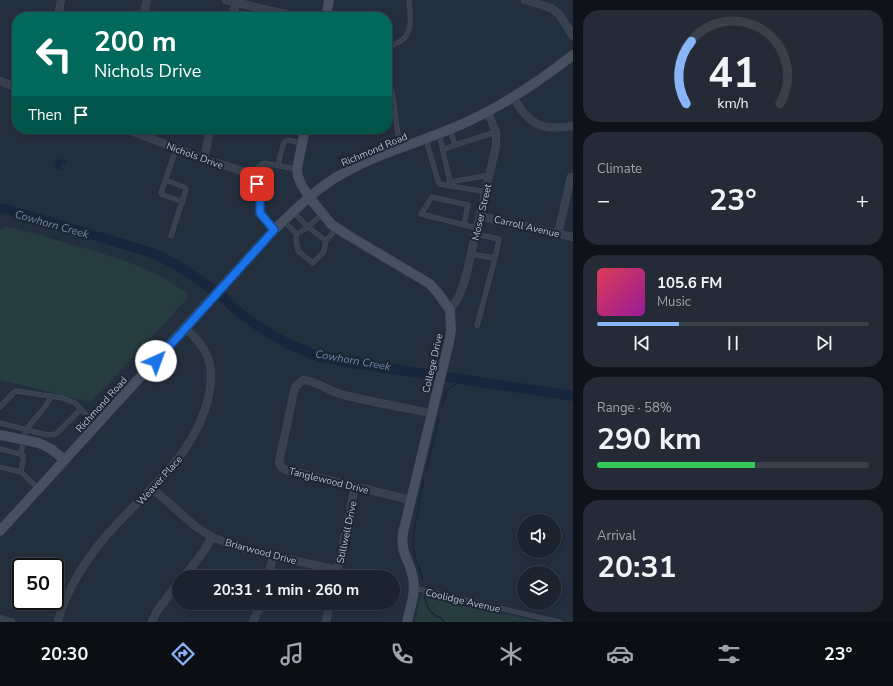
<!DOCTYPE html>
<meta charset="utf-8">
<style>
:root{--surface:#1b232e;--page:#242b36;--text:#f1f3f6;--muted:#a0a4aa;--line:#39404a;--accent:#8ab4f8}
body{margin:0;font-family:"Nunito Sans",sans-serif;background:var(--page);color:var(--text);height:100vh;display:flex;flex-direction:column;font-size:15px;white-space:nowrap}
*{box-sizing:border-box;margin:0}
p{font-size:13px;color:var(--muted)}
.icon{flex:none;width:22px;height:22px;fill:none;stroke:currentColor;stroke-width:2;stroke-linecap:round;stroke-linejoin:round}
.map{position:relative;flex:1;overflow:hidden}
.side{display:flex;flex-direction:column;gap:10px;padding:10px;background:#0f1319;width:320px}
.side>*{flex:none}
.banner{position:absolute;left:12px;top:12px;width:380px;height:122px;border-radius:16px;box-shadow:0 2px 6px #0003,0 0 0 1px var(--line);background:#00695c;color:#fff;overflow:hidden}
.fabs{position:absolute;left:517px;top:514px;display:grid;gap:8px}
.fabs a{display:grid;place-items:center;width:44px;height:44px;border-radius:50%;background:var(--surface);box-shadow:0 2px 6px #0003,0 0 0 1px var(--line);font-size:20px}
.speed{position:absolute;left:12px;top:558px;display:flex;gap:8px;font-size:20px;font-weight:700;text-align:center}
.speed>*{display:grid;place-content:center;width:52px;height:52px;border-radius:50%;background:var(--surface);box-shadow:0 2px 6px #0003,0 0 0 1px var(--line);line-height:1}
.speed .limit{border:2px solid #111;border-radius:6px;background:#fff;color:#111}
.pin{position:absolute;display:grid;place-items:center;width:34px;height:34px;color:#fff;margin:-17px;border-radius:8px;box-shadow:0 2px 6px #0006}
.me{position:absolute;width:44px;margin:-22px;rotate:43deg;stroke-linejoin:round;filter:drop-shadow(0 0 3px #0008)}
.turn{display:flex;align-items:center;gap:14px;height:84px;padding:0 16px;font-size:18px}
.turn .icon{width:52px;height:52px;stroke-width:2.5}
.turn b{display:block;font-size:28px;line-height:34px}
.then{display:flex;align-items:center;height:38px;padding:0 16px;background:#0003;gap:8px;font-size:15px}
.big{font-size:30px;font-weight:700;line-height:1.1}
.side .card{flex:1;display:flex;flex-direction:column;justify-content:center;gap:6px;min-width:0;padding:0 14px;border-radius:16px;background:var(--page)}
.side .dial{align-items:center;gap:0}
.dial svg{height:104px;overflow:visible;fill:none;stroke:var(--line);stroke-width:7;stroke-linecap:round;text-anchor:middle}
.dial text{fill:var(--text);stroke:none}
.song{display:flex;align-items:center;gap:12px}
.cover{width:48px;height:48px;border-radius:6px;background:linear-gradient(135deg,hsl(350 70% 55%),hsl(300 70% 35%))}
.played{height:4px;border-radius:2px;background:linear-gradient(90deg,var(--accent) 30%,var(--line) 30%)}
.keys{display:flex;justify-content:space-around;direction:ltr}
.heat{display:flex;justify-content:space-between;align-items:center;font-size:22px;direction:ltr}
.charge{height:6px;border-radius:3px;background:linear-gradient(90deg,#34c759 58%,var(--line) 0)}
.trip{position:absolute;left:172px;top:570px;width:228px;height:40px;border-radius:20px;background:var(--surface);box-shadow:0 2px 6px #0003,0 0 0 1px var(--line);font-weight:700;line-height:40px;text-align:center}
.tabs{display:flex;height:64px;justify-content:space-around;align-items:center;background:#0b0e12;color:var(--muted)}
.tabs .icon{width:28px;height:28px}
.tabs .on{color:var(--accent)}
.tabs b{font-size:18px;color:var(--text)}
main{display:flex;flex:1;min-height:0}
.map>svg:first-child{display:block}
.green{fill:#263c3f}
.water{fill:#17263c}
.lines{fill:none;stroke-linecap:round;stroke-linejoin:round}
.stream{stroke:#17263c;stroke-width:1.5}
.river{stroke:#17263c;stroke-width:10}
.lane-casing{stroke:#414a57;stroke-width:5}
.street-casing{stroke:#414a57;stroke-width:8}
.secondary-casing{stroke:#414a57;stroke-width:10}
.lane{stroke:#38414e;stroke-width:3.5}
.street{stroke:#38414e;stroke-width:7}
.secondary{stroke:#465061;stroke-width:9}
.route-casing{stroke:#114b97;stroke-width:10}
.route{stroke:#1a73e8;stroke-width:7}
.labels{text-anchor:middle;stroke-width:4;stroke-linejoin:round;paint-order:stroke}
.street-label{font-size:10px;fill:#b4bcc9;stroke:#1d2633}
.water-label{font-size:11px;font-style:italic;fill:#6d86a8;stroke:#1d2633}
</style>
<main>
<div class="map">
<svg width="573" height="622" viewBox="0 0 573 622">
<rect width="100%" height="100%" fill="#242f3e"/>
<g class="green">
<polygon points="8,227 14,228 95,251 133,264 161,276 187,293 188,298 91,402 0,380 0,230"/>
<polygon points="421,594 425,594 429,597 540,622 415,622"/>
</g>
<polygon class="water" points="56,159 60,160 65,159 67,160 66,162 61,164 61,169 57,169 55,167 56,165 55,161"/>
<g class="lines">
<g class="stream">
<polyline points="442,408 446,391 461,380"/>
<polyline points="426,471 439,418"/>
<polyline points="423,580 413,549 413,537 424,479"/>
<polyline points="424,596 428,608 435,616 440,617 444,622"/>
</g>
<polyline class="river" points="0,208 6,209 153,253 177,265 208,286 226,300 236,310 264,330 290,345 318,356 346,362 573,396"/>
<g class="lane-casing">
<g id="lane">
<path d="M387,47C415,40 411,22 409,0"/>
<polyline points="387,89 392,91 400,148"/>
<polyline points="450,130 455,145 496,132"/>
<polyline points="439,134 451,186"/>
<polyline points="426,140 439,184 486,192"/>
<polyline points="176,149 161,193 163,195 183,202"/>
<polyline points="443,150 455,145"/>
<polyline points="278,165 283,145 285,141 288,140 301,143"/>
<polyline points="252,177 259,166 264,163 296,169"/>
<polyline points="165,180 184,187 186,189 171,236"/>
<polyline points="450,182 490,175"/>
<polyline points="294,213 308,227 323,213"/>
<polyline points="284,222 297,234"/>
<polyline points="464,225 468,205 432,197 421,214 477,228"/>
<polyline points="326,241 308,227 297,234 296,239 298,251 313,263 324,251 326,241 336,229"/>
<polyline points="471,254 495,258 499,239 476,234"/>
<polyline points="477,326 495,258"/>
<polyline points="0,407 14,392 16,391 63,398 75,403 95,424"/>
<polyline points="0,423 47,435 56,434 81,409"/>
<polyline points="0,449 23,455 23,461 21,472"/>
<path d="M21,453C23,446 23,436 27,429C34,417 46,410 51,396"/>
<polyline points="0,467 21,472 38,488"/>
<polyline points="414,588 559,622"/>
</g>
</g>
<g class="street-casing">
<g id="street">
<polyline points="226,0 297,17"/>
<polyline points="525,0 551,8 559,14 573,36"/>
<polyline points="58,17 61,0"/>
<polyline points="143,17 147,0"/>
<polyline points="233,17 236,0"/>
<polyline points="0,81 17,88"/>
<path d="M513,97C529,125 541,131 573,126"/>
<polyline points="126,129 204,159 242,171 252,177 257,184 259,192 260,213 274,230"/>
<polyline points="204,159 210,129"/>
<polyline points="480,216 573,237"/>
<polyline points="558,234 571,177"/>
<polyline points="450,310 459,296 465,280 496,146 496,132 488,112"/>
<polyline points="153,489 195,526 212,537 235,546 273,556 338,570"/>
<path d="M411,500L286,470L281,467L279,462L295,387L303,380C317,381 329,391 343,395C372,402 402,407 432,413"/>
<polyline points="184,577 204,551 212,537"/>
<polyline points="268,577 273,556"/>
<polyline points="336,577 355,487"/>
<polyline points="0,619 11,622"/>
<path d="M58,622C65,592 82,566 101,542C140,494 195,460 209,395C215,364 208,348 185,328"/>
<polyline points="152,622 157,611 179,582"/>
<polyline points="253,622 261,603"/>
<polyline points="326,622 330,603"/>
</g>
</g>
<g class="secondary-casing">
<g id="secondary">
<polyline points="326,17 329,0"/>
<path d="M305,129L297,169L298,176L301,184L309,197L331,224L346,234L430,284L438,293L450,310L451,329L450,338L403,533C400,554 410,560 413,578C416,593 410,608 407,622"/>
<polyline points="0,435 39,443 51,449 65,460"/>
<path d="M0,531L274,230C296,209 317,187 344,173C384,150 430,140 471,120C507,103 541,80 573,55"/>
</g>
</g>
<use href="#lane" class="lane"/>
<use href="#street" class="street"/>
<use href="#secondary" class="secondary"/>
</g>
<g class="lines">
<g class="route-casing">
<polyline id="route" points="156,361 274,230 260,213 260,192 257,184"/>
</g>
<use href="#route" class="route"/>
</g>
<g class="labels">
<g class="street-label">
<text transform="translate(374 149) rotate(-23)" y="4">Richmond Road</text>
<text transform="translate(195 155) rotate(20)" y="4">Nichols Drive</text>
<text transform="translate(481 212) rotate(-77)" y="4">Moser Street</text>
<text transform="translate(527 226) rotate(13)" y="4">Carroll Avenue</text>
<text transform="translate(432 363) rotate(-77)" y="4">College Drive</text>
<text transform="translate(101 404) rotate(-48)" y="4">Richmond Road</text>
<text transform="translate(159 480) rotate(-48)" y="4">Weaver Place</text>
<text transform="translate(329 480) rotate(14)" y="4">Tanglewood Drive</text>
<text transform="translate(346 532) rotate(-78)" y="4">Stillwell Drive</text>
<text transform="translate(261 551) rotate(15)" y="4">Briarwood Drive</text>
<text transform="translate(463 600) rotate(13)" y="4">Coolidge Avenue</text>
</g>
<g class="water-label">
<text transform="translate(52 224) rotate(16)" y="4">Cowhorn Creek</text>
<text transform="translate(353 360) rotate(10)" y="4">Cowhorn Creek</text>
</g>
</g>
</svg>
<div class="fabs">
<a><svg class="icon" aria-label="sound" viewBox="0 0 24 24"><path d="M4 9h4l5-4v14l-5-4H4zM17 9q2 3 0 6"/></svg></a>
<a><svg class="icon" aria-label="layers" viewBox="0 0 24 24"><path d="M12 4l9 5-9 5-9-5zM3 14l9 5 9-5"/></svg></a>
</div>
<div class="speed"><div class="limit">50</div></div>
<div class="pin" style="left:257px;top:184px;background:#d93025"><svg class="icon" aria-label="arrive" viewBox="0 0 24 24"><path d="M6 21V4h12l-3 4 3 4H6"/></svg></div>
<svg class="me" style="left:156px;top:361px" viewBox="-20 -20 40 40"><circle r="19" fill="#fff"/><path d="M0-13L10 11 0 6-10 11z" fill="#1a73e8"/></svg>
<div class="trip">20:31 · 1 min · 260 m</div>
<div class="banner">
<div class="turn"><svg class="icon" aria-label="left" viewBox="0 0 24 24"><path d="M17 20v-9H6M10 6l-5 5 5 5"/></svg><div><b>200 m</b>Nichols Drive</div></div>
<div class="then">Then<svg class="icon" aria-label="arrive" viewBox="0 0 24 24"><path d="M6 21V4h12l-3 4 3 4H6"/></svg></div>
</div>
</div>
<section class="side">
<div class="card dial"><svg viewBox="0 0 100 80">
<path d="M14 69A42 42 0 1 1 86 69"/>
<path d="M14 69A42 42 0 0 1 18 21" stroke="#8ab4f8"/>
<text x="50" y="56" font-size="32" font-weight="700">41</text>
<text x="50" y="72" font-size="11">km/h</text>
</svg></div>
<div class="card"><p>Climate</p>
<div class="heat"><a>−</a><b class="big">23°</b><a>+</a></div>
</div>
<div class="card">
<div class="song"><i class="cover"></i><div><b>105.6 FM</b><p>Music</p></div></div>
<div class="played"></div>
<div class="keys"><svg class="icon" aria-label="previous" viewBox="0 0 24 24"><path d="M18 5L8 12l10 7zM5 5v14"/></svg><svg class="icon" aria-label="pause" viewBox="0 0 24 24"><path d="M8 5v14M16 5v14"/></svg><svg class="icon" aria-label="next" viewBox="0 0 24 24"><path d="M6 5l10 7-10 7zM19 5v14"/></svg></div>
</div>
<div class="card"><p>Range · 58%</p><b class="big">290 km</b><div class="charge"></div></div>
<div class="card"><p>Arrival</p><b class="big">20:31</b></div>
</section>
</main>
<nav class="tabs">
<b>20:30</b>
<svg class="icon on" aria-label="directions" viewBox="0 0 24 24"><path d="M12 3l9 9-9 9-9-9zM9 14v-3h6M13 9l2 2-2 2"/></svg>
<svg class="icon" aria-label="music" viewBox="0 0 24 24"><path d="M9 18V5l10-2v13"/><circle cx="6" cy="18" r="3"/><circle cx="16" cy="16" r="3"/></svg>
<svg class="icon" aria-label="phone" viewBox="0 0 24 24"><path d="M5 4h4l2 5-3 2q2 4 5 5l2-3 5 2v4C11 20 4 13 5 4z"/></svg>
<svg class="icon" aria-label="climate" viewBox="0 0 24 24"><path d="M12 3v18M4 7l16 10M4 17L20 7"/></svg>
<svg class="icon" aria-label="car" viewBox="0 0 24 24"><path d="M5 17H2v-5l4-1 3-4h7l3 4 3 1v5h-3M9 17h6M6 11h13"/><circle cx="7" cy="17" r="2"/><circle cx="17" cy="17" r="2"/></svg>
<svg class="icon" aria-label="filters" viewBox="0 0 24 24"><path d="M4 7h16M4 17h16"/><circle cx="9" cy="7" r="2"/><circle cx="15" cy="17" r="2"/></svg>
<b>23°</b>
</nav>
